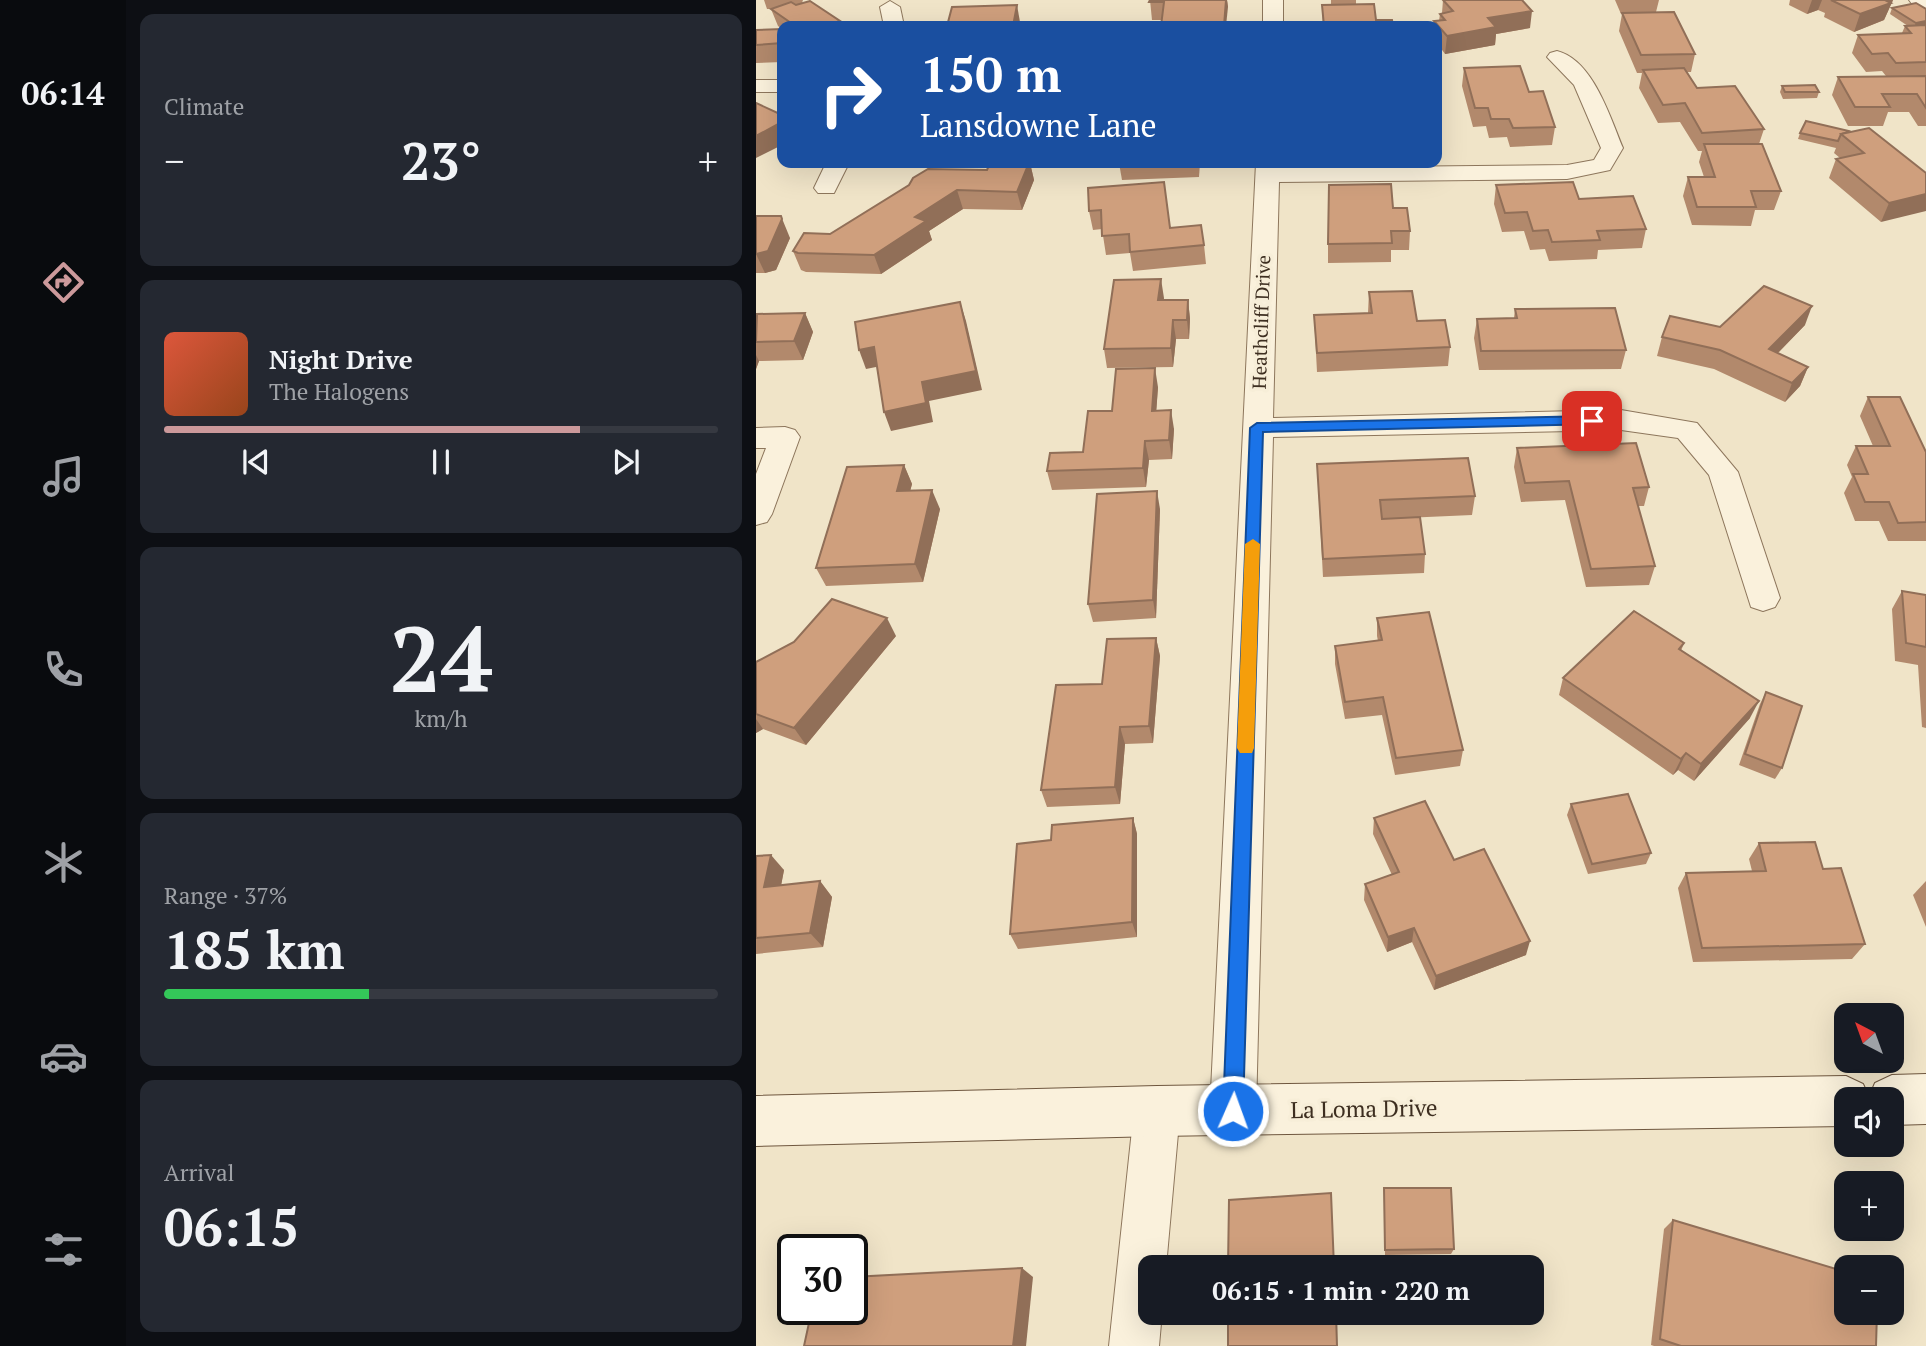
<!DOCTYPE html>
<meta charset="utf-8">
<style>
:root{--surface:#171b24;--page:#242831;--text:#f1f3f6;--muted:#9ea1a6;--line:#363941;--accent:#cc999b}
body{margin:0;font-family:"PT Serif",serif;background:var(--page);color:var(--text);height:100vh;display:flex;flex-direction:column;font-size:26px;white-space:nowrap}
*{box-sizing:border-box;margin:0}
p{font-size:23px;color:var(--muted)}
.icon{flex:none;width:38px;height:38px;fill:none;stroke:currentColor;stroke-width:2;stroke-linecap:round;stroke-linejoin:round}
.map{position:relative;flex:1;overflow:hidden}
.drawer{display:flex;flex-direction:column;gap:14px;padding:14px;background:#0d0f14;width:630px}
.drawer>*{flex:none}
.guide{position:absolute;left:21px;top:21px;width:665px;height:147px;border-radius:14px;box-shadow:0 7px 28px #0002;background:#1a4fa0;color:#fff;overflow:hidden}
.needle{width:46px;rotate:319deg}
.buttons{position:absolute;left:1078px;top:1003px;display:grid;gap:14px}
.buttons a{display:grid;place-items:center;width:70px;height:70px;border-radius:14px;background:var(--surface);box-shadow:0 7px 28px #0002;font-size:35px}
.speed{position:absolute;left:21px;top:1234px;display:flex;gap:14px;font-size:35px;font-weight:700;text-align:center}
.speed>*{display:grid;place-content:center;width:91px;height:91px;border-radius:50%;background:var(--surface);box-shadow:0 7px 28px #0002;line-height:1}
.speed .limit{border:4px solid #111;border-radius:10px;background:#fff;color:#111}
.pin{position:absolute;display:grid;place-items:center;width:60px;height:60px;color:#fff;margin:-30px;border-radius:14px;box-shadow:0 4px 10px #0006}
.me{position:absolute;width:77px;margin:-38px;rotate:2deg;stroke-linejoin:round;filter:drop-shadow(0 0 5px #0008)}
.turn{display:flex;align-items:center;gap:24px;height:147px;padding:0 28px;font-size:32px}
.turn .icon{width:91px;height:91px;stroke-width:2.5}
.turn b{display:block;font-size:49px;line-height:60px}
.big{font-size:52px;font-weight:700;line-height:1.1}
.drawer .widget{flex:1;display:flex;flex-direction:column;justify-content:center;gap:10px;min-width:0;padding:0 24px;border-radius:14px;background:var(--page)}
.drawer .dial{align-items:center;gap:0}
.dial b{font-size:91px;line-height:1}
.song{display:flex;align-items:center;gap:21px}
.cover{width:84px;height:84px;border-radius:10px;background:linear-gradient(135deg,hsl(10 70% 55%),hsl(20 70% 35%))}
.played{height:7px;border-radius:4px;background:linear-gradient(90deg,var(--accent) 75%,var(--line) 75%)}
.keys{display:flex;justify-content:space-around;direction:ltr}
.heat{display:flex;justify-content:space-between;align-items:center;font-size:38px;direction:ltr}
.charge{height:10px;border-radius:5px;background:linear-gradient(90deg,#34c759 37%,var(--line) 0)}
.trip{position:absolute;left:382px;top:1255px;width:406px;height:70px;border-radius:14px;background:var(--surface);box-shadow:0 7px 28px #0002;font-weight:700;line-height:70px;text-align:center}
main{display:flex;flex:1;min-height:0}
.dock{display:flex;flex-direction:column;width:126px;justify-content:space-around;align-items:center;background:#090b0e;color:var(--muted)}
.dock .icon{width:49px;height:49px}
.dock .on{color:var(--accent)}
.dock b{font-size:32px;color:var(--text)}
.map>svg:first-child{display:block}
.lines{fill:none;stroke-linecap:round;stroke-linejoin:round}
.minor-casing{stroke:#8d765c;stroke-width:2}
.secondary-casing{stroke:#6f573f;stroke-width:2}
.minor{fill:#faf1dc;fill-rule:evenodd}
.secondary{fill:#faf1dc;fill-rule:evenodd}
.wall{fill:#b2896c}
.shaded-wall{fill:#916f58}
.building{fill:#cf9f7d;stroke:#916f58;stroke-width:2}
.route{fill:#1a73e8;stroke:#114b97;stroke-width:2}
.slow{fill:#f59e0b}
.labels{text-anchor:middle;stroke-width:7;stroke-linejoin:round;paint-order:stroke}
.street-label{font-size:19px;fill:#3d2e20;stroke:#f7eed8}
.near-street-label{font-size:23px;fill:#3d2e20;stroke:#f7eed8}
</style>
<main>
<nav class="dock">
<b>06:14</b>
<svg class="icon on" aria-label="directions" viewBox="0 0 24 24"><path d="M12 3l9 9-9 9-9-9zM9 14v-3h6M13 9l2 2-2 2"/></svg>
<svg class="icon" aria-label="music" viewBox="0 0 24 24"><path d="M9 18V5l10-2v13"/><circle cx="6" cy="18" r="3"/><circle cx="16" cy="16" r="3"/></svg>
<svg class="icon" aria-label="phone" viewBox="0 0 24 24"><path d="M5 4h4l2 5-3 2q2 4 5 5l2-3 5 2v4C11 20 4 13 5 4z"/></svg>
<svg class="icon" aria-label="climate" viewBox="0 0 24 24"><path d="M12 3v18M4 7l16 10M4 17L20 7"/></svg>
<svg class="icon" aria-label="car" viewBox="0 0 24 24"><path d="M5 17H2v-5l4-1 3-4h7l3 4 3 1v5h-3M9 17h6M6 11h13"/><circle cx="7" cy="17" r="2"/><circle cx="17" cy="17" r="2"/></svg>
<svg class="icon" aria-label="filters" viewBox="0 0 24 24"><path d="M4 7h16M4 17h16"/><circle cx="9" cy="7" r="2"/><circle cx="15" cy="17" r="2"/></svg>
</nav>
<section class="drawer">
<div class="widget"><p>Climate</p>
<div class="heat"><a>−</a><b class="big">23°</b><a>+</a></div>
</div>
<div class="widget">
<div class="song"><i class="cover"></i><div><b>Night Drive</b><p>The Halogens</p></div></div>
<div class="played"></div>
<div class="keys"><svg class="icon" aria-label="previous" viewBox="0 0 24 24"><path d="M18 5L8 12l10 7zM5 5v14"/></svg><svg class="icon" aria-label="pause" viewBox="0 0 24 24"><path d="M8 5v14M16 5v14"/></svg><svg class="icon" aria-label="next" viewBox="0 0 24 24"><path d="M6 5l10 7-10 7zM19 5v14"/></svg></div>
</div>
<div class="widget dial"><b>24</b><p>km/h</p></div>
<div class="widget"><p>Range · 37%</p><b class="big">185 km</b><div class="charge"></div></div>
<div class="widget"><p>Arrival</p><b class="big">06:15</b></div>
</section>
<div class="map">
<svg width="1170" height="1346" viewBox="0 0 1170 1346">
<rect width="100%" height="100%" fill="#f0e4c8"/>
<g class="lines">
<g class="minor-casing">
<g id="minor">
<rect x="507" y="0" width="20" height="26"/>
<polygon points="1153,0 1170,0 1170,9 1156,4"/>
<polygon points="134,1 144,7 148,26 128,26 124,7"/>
<path d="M801,51C837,60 854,117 867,148L854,170L811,179L523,182L517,418L865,410L941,423L982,472L1024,598L1019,607L1007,611L995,607L953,475L922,438L865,430L517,437L500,1111L493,1127L477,1134L461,1127L454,1111L500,163H523L524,168L811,165L838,160L845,148L818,85L791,57L794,53Z"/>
<rect x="0" y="80" width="26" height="12"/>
<polygon points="70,163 93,163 78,193 62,193 58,188"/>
<polygon points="29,427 39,430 44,437 16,514 11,522 0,525 0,474 10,448 0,448 0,428"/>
<polygon points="401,1088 417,1095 424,1111 410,1267 394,1267 394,1312 406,1312 403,1346 353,1346 378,1111 385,1095"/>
</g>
</g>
<g class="secondary-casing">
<polygon id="secondary" points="1170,1074 1170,1124 1136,1125 1136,1099 1090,1099 1090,1126 401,1136 0,1146 0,1096 401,1086 1090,1076 1107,1084 1113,1097 1119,1083 1136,1075"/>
</g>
<use href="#minor" class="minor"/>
<use href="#secondary" class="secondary"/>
</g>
<g class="wall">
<polygon points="8,0 47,0 46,3 84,21 86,26 26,26 26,62 0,63 0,30 26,29 22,26 15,9 11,9"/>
<polygon points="394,0 471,0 472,7 406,20 396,20"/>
<polygon points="575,0 600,0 600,4 620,20 637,26 567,26 566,5 575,5"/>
<polygon points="687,0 774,28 740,34 739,45 689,54 681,43 681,26 678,26 678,21 683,21 684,14 686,13"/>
<polygon points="859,0 903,0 900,12 939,54 935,72 931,72 941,88 1008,129 1003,144 1025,191 1018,210 999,210 995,226 936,225 927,196 932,177 948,177 943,162 946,151 942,151 924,122 902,123 883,88 886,73 881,73 863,31 866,14 865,14"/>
<polygon points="1034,0 1137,0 1128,20 1098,32 1068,17 1069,13 1062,10 1051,14 1033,5"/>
<polygon points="1136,8 1170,9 1170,126 1162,126 1153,112 1132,112 1127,126 1092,126 1076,95 1082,77 1130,76 1126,71 1110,72 1096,53 1102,35 1146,33 1149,26 1152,26 1134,14"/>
<polygon points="708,68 773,92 799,127 796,145 754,147 751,137 733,138 730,126 717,127 706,86"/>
<polygon points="1026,86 1063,92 1061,98 1027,99 1024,92"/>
<polygon points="1093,132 1170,173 1125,222 1073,178 1080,159 1084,158 1078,153 1080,148 1042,139 1044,133"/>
<polygon points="234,163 274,163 278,180 266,210 207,209 173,231 176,240 125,274 50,272 45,270 37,251 74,234 231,170"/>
<polygon points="363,163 444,163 443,177 366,180"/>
<polygon points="740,185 823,199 890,229 886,248 842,250 841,259 793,261 789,249 774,250 768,231 746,232 738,204"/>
<polygon points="332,188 448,245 450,264 377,271 374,253 350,255 346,229 337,230 333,211"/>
<polygon points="637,208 654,231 653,250 635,250 635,262 572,263 572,244"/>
<polygon points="0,216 34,238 20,270 9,273 0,273"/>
<polygon points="613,292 661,321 694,347 692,366 561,372 558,315 612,313"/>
<polygon points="408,298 407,300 432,300 434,319 433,339 420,339 417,367 351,368 348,349"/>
<polygon points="759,309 870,350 865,369 723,370 718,338 721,319 758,318"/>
<polygon points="49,313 57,332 47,360 3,361 0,369 0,316"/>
<polygon points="1049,325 1022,353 1052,367 1044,386 1029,402 958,369 901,356 906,337 964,327"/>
<polygon points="402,387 400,411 418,429 416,459 393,460 390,487 296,490 291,471 327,452 356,411"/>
<polygon points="1112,397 1170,452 1170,541 1132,541 1123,521 1099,521 1088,493 1096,477 1091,465 1100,446 1117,446 1104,416"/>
<polygon points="761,448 893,487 888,506 882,506 899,566 893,585 830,587 809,500 765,502 758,467"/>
<polygon points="561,464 719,496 716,515 626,519 669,554 668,573 567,577"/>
<polygon points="148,465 156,484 154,491 184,509 167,582 70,586 60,568"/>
<polygon points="404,509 400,618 337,622 332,604"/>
<polygon points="1146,591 1170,595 1170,728 1166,727 1162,665 1139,661 1136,609"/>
<polygon points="621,618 707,750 704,766 639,775 626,715 589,719 579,664 579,646 622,641 621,636"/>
<polygon points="140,636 50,745 7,729 0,733 0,662"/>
<polygon points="400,638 404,656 397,743 369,744 364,804 291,807 285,790 346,684"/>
<polygon points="928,643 925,651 994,718 938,781 922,770 917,775 803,695 807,678"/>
<polygon points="1010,692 1026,768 1019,779 983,765 1004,704"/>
<polygon points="815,804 895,853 890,864 832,874 811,815"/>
<polygon points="377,818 381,834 381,937 262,949 254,934 295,840"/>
<polygon points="618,818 698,860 770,955 678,990 656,942 631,952 608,900 609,884 636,875 617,834"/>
<polygon points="1003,843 1067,869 1109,944 1096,959 937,962 922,888 930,873 996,871 993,859"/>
<polygon points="0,856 28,870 25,885 64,881 76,897 67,947 0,954"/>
<polygon points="1170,881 1170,927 1157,895"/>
<polygon points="628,1188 698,1249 695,1254 629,1255"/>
<polygon points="917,1220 1120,1346 898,1346 895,1345 908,1229"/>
</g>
<g class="shaded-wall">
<polygon points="470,0 471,0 472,7 470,26 468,26"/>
<polygon points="1056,0 1066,0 1062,10 1051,14"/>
<polygon points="1125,0 1137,0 1128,20 1098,32 1104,14"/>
<polygon points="261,5 264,22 264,26 257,26"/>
<polygon points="776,11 774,28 740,34 739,45 689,54 691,36 732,18"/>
<polygon points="84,21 86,26 67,26"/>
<polygon points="1170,21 1170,27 1157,29 1160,23"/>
<polygon points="26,122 26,145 0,158 0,136"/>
<polygon points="273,163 274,163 278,180 266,210 261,192"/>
<polygon points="201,190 207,209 173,231 176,240 125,274 118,255 159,217"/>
<polygon points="1170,194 1170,211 1125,222 1133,203"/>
<polygon points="25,216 34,238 20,270 9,273 0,254"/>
<polygon points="405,279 408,298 405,319 402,300"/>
<polygon points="432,300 434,319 433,339 431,320"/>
<polygon points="204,302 210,321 226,390 173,401 177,422 135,431 128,412 166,382"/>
<polygon points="1056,306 1049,325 1006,369 1013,349"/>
<polygon points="49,313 57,332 47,360 38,341"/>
<polygon points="417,320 420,339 417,367 415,348"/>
<polygon points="118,347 125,366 110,369 103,350"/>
<polygon points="0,355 3,361 0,369"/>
<polygon points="1052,367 1044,386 1029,402 1036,383"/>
<polygon points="399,368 402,387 399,430 396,411"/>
<polygon points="415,410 418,429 416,459 413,440"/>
<polygon points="389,441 393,460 390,487 387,468"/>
<polygon points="148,465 156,484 149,510 141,491"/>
<polygon points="176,490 184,509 167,582 159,564"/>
<polygon points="401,491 404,509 400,618 397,600"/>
<polygon points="131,618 140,636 50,745 38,728"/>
<polygon points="400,638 404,656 397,743 393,726"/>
<polygon points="1003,701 994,718 938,781 945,764"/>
<polygon points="0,719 7,729 0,733"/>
<polygon points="364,727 369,744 364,804 359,787"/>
<polygon points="930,753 922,770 917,775 925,759"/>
<polygon points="377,818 381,834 381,937 376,922"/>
<polygon points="15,855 28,870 22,902 8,887"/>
<polygon points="64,881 76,897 67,947 54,933"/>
<polygon points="658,928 656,942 631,952 632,937"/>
<polygon points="774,941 770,955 678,990 680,976"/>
<polygon points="266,1268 277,1277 270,1346 257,1346"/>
</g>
<g class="building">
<polygon points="394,0 470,0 468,26 405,26 408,2 393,2"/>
<polygon points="687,0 766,0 776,11 732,18 740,27 691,36 678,21 689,20 684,14 697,11"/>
<polygon points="1075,0 1129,0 1135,3 1104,14"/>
<polygon points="54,1 84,21 67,26 34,26 38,25 15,9 35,2 40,5"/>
<polygon points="1160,3 1170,9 1170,21 1160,23 1136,8"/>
<polygon points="618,4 620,20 636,20 637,26 568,26 566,5"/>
<polygon points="261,5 257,26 309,24 309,26 191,26 196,7"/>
<polygon points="918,12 939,54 885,55 866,13"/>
<polygon points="1170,25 1170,62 1140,63 1132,53 1116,54 1102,35 1155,33 1149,26"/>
<polygon points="26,29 26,43 0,45 0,30"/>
<polygon points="764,66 773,92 787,91 799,127 757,128 753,119 735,119 732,108 719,108 708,68"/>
<polygon points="928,68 941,88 979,86 1008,129 946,133 929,103 907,105 887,70"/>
<polygon points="1170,76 1170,108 1161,94 1126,94 1134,107 1099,107 1082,77"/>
<polygon points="1059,85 1063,92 1029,92 1026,86"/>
<polygon points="0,103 26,115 26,122 0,136"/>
<polygon points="1050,121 1093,131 1092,132 1085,134 1082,141 1044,133"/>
<polygon points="1113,128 1170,173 1170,194 1133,203 1080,159 1108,153 1085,134"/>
<polygon points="948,144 1006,144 1025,191 995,191 1000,207 941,207 932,177 959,177"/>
<polygon points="234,163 273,163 261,192 201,190 159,217 170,221 118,255 42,253 37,251 48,233 74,234 153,185 157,178 172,169 231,170"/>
<polygon points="408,182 414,228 445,225 448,245 374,252 373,234 346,236 345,210 333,211 332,188"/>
<polygon points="817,182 823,199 877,196 890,229 841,231 844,240 796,242 792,230 777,231 771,212 749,213 740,185"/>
<polygon points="635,184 637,208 651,208 654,231 635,231 636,243 572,244 573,185"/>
<polygon points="0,216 25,216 26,219 12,251 0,254"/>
<polygon points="405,279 402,300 432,300 431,320 417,320 415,348 348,349 358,280"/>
<polygon points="1008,286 1056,306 1013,349 1052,367 1036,383 964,350 906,337 914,316 964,327"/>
<polygon points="656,291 661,321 689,320 694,347 561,353 558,315 616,313 613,292"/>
<polygon points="204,302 220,371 166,382 170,403 128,412 118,347 103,350 99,322"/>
<polygon points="859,308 870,350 725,351 721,319 761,318 759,309"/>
<polygon points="49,313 38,341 0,342 1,314"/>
<polygon points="399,368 396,411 415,410 413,440 389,441 387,468 291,471 294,453 327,452 332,411 356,411 360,369"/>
<polygon points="1112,397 1144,397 1170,452 1170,522 1142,523 1133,502 1109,502 1097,474 1112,474 1100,446 1134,446"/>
<polygon points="880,443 893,487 877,488 899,566 835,569 813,481 769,483 761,448"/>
<polygon points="712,458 719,496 624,500 626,519 664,517 669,554 567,559 561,464"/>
<polygon points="148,465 141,491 176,490 159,564 60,568 91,467"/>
<polygon points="401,491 397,600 332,604 341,494"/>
<polygon points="1146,591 1170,595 1170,647 1150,643"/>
<polygon points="76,599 131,618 38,728 0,714 0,662 38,642"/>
<polygon points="878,611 928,643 923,649 1003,701 945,764 930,753 925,759 807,678"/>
<polygon points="673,612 707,750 640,758 627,697 589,702 579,646 626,640 621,618"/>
<polygon points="400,638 393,726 364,727 359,787 285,790 300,685 346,684 351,639"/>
<polygon points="1010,692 1046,706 1026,768 989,754"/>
<polygon points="872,794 895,853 836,864 815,804"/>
<polygon points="669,801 698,860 728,849 774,941 680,976 658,928 632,937 609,884 643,872 618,818"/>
<polygon points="377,818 376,922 254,934 261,844 295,840 296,825"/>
<polygon points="1059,842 1067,869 1085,868 1109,944 946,948 930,873 1010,871 1003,843"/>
<polygon points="15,855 8,887 64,881 54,933 0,938 0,856"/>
<polygon points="628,1188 695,1188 698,1249 629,1250"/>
<polygon points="575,1193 578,1267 472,1267 473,1200"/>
<polygon points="917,1220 1090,1272 1090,1312 1121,1312 1120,1346 925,1346 904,1339"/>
<polygon points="266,1268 257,1346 48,1346 56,1309 96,1309 96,1277"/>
<polygon points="472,1312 580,1312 581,1346 472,1346"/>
</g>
<polygon class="route" points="836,416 841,418 841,424 507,432 487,1111 484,1118 477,1122 470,1118 467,1111 494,428 501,423"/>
<polygon class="slow" points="497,539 504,544 498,748 496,753 484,753 481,748 489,544"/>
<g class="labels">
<g class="street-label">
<text transform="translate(505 322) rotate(-88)" y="7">Heathcliff Drive</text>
</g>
<g class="near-street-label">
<text transform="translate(608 1109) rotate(-1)" y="8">La Loma Drive</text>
</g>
</g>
</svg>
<div class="buttons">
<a><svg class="needle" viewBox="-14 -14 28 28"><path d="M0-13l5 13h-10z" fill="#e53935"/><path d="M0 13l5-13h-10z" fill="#9ea1a6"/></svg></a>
<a><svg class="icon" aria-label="sound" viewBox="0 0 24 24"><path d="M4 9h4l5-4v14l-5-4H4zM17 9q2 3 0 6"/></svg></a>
<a>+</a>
<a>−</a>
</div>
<div class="speed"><div class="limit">30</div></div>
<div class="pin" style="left:836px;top:421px;background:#d93025"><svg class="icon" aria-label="arrive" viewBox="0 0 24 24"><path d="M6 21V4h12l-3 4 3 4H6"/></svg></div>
<svg class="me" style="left:477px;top:1111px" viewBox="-20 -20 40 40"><circle r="17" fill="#1a73e8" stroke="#fff" stroke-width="3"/><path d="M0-11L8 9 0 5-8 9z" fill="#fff"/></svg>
<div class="trip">06:15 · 1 min · 220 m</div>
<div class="guide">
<div class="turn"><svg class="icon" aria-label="right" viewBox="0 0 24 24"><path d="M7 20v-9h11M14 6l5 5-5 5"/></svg><div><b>150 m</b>Lansdowne Lane</div></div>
</div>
</div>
</main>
